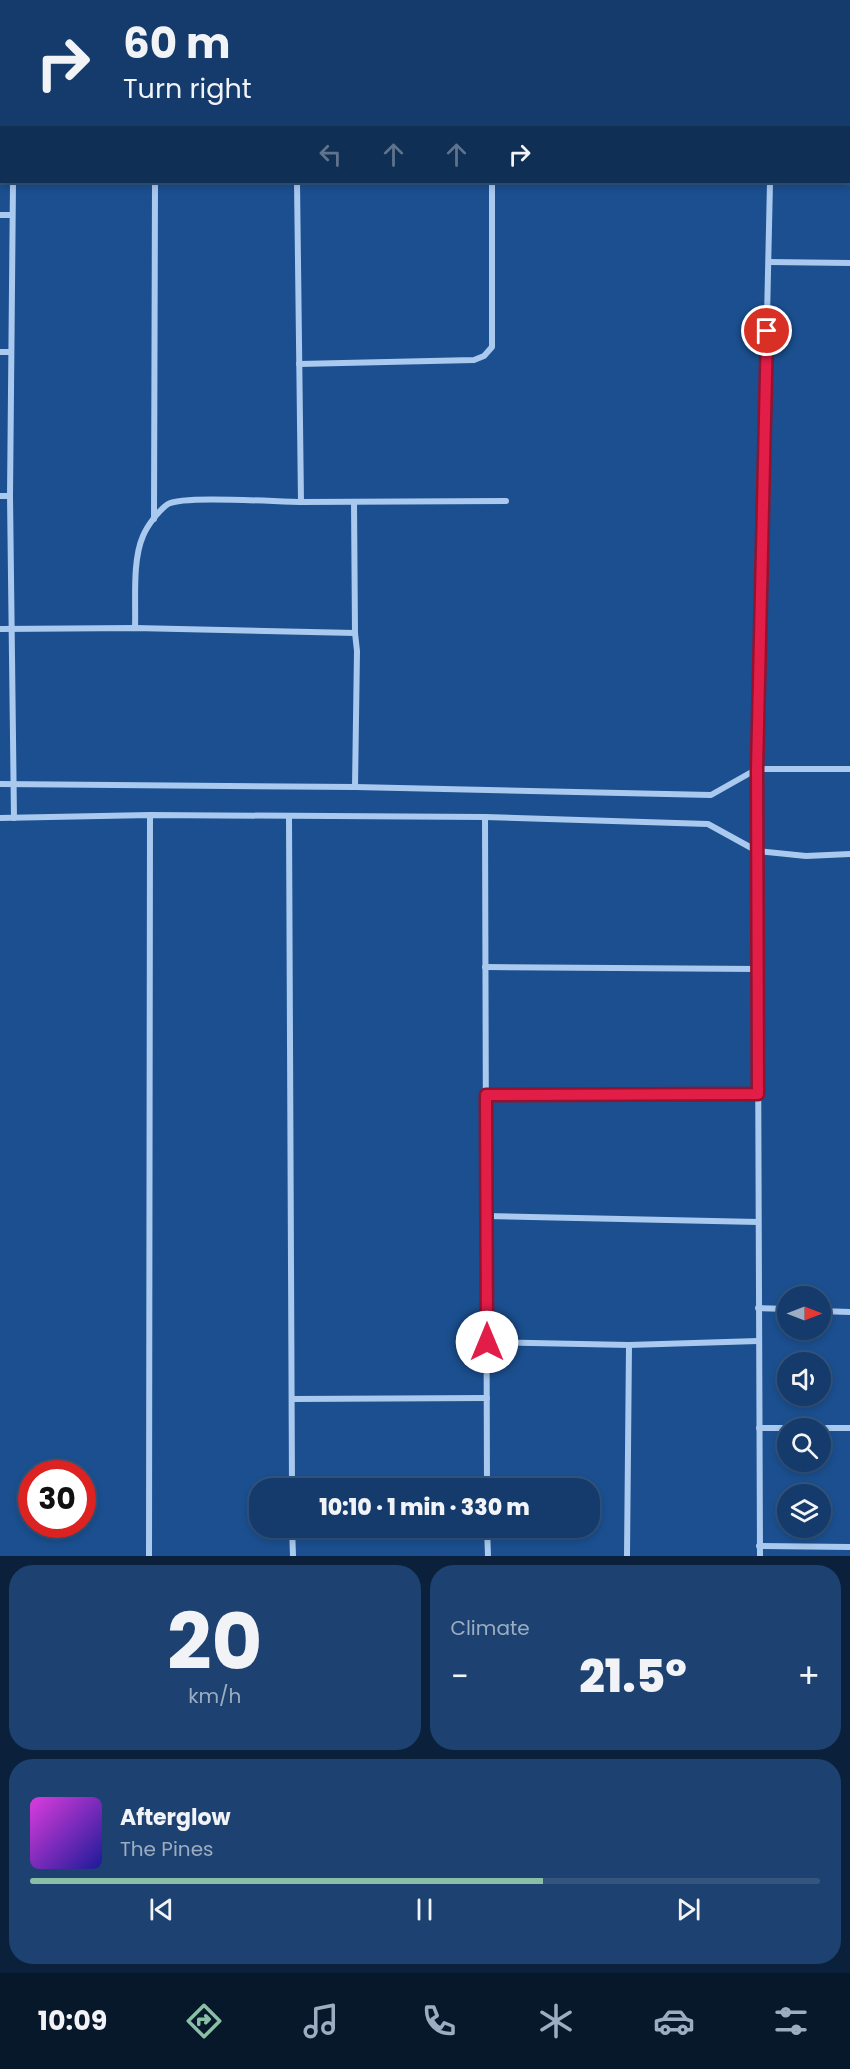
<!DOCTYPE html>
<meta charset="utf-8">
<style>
:root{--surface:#143b6b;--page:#1d4271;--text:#f1f3f6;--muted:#9dadc1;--line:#33557e;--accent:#8abfa5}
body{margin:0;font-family:Poppins,sans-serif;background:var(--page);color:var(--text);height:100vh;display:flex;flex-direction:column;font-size:22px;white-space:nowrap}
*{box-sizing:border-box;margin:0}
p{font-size:20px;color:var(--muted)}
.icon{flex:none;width:33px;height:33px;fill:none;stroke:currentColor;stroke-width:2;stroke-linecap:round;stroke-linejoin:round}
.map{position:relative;height:1556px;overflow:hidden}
.sheet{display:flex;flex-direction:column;gap:9px;padding:9px;background:#0b203b;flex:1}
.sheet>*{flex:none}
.top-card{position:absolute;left:0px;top:0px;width:850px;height:183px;box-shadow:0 3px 9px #0003,0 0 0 2px var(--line);background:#143b6b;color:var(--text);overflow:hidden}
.needle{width:39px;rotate:90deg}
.fabs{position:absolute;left:777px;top:1286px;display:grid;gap:12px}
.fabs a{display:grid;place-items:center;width:54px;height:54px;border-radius:50%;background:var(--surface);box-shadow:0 3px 9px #0003,0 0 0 2px var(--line);font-size:30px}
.speed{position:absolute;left:18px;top:1460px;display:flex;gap:12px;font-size:30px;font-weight:700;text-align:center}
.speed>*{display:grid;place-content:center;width:78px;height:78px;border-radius:50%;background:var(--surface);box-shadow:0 3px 9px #0003,0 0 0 2px var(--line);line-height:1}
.speed .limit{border:9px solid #d22;background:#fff;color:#111}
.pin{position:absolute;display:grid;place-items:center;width:51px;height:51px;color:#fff;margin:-26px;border:3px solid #fff;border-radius:50%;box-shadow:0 2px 6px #0007}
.me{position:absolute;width:66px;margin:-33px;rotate:0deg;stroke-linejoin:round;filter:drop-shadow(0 0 4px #0008)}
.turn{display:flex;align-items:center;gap:21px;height:126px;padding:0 24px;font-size:27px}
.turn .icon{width:78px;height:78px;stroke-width:2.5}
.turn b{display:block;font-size:42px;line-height:51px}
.lanes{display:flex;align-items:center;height:57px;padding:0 24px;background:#0003;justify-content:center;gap:30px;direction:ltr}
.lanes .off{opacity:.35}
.big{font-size:45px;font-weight:800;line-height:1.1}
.sheet .widget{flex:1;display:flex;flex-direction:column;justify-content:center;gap:9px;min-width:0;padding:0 21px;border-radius:24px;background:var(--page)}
.sheet .dial{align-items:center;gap:0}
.dial b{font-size:78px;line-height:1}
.song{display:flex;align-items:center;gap:18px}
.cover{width:72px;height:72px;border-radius:9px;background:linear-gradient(135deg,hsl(300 70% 55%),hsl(240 70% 35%))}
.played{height:6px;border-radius:3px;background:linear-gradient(90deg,var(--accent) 65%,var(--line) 65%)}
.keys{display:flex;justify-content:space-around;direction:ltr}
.heat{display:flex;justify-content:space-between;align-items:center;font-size:33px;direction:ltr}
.sheet .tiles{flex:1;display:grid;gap:9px;grid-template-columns:1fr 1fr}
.widget:last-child{grid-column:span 2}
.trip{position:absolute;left:249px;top:1478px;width:351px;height:60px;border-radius:24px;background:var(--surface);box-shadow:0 3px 9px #0003,0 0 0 2px var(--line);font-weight:800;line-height:60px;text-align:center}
.tabs{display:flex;height:96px;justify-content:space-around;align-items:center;background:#08182b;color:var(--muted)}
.tabs .icon{width:42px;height:42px}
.tabs .selected{color:var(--accent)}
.tabs b{font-size:27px;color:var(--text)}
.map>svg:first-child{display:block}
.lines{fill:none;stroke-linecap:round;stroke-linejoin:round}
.street{stroke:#a9c9ee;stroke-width:6}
.route-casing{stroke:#92132f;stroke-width:15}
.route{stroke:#e11d48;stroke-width:10}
</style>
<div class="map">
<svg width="850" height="1556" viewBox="0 0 850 1556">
<rect width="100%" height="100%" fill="#1b4f8f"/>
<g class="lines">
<g class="street">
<polyline points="153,0 153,2"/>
<polyline points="299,0 299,2"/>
<polyline points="13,2 13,0"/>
<polyline points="760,2 762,0"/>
<polyline points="771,2 771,0"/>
<polyline points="849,118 850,118"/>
<polyline points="13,182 10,496 14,818"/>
<polyline points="0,215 12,215"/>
<polyline points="769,262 850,263"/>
<polyline points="0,352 11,352"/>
<polyline points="299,364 474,360 484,356 492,347 492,182"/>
<polyline points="0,496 10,496"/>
<polyline points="301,502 506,501"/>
<polyline points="354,502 355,633"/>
<polyline points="154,519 155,182"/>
<path d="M135,628C136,601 132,561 143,536C147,526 159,510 168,504C184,495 277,502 301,502L297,182"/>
<polyline points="0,629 135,628 355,633 357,651 355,787"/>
<polyline points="0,784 355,787 711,795 757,769 850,769"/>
<polyline points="289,817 292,1488"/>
<polyline points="485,817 487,1488"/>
<polyline points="0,818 150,815 485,817 708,824 757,851 806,856 850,854"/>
<polyline points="485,967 758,969"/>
<polyline points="486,1095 758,1094"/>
<polyline points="486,1216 758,1222"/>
<polyline points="758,1308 788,1309"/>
<polyline points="820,1311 850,1312"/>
<polyline points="487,1342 629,1345 758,1341"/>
<polyline points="292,1399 487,1398"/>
<polyline points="759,1428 788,1428"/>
<polyline points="820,1428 850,1428"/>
<polyline points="292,1527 293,1556"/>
<polyline points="470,1527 487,1527"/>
<polyline points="487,1527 488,1556"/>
<polyline points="759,1546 850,1547"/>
<polyline points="149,1556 150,815"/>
<polyline points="627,1556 629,1345"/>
<polyline points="760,1556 757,769 770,182"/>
</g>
</g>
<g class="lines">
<g class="route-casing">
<polyline id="route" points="487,1342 486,1095 758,1094 757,769 767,331"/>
</g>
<use href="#route" class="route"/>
</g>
</svg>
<div class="fabs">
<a><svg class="needle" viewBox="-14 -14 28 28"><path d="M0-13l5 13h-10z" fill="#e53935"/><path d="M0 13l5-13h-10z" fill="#9dadc1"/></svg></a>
<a><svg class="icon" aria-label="sound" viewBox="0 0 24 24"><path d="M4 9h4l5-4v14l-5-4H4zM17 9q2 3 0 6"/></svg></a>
<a><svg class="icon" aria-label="search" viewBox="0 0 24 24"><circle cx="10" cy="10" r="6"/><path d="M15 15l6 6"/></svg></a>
<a><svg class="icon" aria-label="layers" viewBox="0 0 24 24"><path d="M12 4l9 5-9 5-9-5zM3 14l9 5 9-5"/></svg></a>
</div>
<div class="speed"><div class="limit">30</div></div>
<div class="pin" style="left:767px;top:331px;background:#d93025"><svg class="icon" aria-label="arrive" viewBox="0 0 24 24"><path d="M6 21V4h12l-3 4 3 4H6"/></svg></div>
<svg class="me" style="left:487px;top:1342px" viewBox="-20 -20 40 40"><circle r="19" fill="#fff"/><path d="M0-13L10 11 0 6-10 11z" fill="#e11d48"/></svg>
<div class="trip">10:10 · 1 min · 330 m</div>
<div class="top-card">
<div class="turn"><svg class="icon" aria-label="right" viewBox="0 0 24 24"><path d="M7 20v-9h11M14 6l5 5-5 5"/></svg><div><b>60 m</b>Turn right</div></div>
<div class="lanes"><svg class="icon off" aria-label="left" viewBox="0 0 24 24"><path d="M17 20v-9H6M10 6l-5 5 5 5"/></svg><svg class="icon off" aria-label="ahead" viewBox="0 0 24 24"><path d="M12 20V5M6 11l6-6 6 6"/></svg><svg class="icon off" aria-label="ahead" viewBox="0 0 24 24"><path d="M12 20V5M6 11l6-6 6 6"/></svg><svg class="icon" aria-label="right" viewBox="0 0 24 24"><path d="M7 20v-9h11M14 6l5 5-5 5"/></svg></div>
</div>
</div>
<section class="sheet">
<div class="tiles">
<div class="widget dial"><b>20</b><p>km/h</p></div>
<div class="widget"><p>Climate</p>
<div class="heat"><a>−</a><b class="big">21.5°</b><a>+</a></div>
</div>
<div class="widget">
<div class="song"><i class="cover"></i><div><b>Afterglow</b><p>The Pines</p></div></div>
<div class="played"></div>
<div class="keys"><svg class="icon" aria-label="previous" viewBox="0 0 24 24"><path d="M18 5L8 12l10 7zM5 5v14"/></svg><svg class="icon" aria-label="pause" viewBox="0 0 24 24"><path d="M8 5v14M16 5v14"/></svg><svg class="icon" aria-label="next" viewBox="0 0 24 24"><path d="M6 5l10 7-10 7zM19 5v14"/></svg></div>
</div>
</div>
</section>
<nav class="tabs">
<b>10:09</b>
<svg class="icon selected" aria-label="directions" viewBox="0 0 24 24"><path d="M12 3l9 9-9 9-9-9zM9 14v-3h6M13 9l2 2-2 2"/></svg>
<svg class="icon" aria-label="music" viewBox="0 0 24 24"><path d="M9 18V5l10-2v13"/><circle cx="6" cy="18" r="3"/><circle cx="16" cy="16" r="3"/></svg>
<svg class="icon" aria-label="phone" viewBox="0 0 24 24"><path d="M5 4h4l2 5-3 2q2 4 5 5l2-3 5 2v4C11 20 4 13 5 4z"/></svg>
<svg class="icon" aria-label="climate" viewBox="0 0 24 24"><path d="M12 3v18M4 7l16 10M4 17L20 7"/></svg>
<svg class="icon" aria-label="car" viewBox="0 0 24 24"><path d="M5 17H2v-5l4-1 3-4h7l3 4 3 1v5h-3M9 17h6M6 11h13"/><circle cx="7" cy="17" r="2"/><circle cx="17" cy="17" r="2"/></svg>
<svg class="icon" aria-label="filters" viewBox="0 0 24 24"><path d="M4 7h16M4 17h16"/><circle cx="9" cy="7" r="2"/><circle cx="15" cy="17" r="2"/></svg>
</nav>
